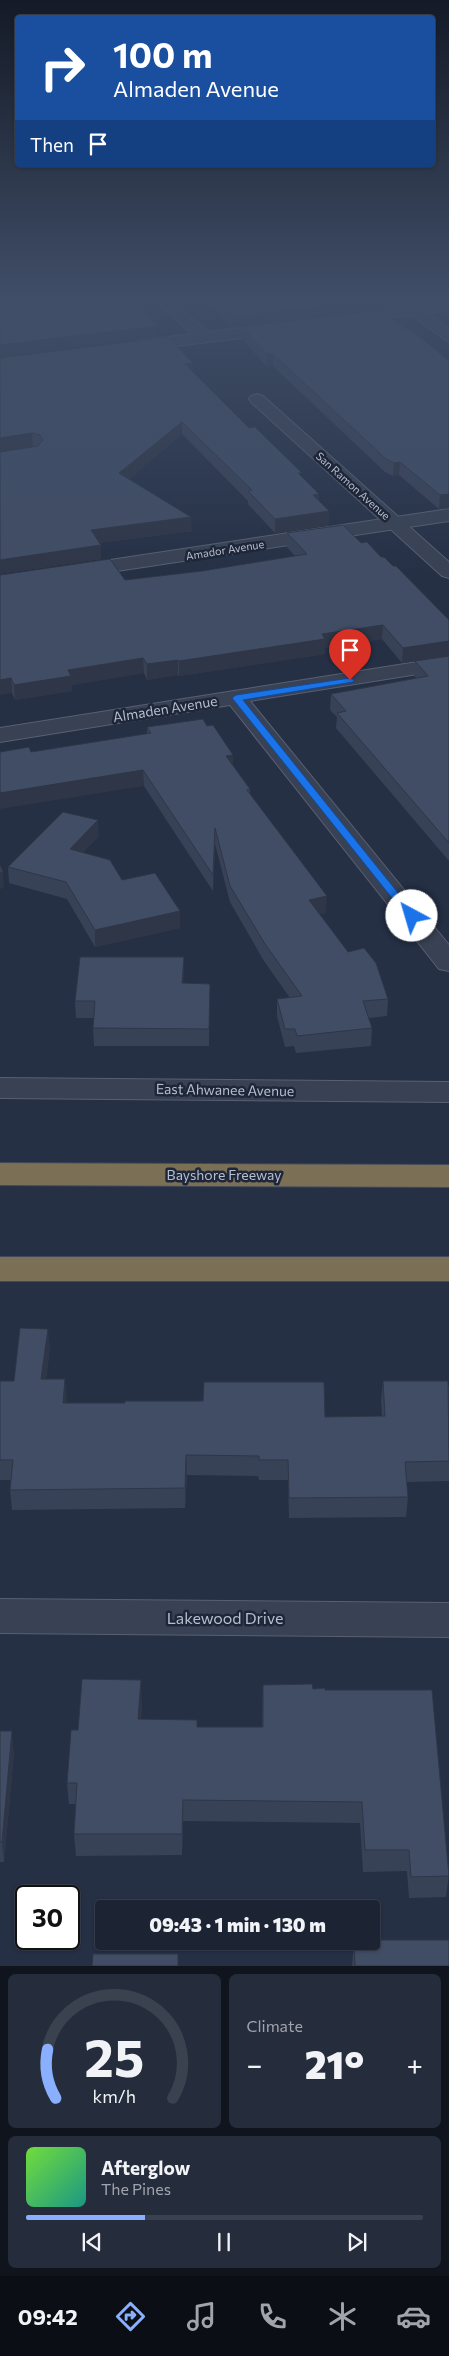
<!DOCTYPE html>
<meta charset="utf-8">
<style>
:root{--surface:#1c2434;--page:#252c3c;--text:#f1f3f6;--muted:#a0a4ac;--line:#3a414f;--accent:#8aafff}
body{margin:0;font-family:Commissioner,sans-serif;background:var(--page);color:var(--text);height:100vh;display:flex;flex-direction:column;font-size:19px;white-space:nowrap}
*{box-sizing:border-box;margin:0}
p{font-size:16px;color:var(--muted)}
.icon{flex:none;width:28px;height:28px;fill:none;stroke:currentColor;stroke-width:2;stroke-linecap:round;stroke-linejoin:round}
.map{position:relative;height:1966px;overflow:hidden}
.side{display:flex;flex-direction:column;gap:8px;padding:8px;background:#0f141d;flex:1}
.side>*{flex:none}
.hud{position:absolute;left:15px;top:15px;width:420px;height:152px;border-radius:5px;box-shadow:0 1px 4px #0004,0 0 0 1px var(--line);background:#1a4fa0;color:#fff;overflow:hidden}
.speed{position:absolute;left:15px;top:1885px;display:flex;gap:10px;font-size:25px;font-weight:700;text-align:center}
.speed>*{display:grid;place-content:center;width:65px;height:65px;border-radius:50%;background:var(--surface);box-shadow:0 1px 4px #0004,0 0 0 1px var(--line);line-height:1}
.speed .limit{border:2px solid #111;border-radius:8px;background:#fff;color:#111}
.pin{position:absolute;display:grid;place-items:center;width:42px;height:42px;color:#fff;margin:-51px -21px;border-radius:50% 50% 50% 0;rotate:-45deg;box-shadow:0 0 5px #0007}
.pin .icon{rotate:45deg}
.me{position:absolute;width:55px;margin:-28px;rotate:321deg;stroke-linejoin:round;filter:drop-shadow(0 0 4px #0008)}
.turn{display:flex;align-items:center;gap:18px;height:105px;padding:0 15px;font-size:22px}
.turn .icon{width:65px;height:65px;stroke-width:2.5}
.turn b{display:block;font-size:35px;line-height:42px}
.then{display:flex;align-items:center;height:48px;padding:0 15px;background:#0003;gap:10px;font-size:19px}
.big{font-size:38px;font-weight:800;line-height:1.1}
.side .card{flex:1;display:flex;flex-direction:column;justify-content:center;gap:8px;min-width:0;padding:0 18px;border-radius:8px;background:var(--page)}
.side .dial{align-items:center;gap:0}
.dial svg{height:130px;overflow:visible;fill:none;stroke:var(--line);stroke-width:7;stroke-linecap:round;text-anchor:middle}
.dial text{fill:var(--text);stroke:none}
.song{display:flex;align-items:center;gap:15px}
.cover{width:60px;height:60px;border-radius:8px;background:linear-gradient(135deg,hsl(100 70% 55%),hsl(170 70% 35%))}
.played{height:5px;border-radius:2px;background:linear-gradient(90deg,var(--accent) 30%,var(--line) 30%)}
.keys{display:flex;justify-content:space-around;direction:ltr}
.heat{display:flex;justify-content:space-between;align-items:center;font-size:28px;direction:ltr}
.side .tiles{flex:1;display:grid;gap:8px;grid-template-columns:1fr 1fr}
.card:last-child{grid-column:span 2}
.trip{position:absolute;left:95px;top:1900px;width:285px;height:50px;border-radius:5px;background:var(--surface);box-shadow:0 1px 4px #0004,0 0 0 1px var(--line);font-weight:800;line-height:50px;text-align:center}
.tab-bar{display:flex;height:80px;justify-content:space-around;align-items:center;background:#0b0e15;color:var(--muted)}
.tab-bar .icon{width:35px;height:35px}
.tab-bar .selected{color:var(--accent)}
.tab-bar b{font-size:22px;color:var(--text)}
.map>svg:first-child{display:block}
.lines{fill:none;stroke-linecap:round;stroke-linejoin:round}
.minor-casing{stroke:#586071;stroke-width:2}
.tertiary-casing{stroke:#586071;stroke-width:2}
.motorway-casing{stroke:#414a5b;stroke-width:2}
.minor{fill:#394254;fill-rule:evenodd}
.tertiary{fill:#394254;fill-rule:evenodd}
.motorway{fill:#7b6f56;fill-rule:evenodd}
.wall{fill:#384257}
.shaded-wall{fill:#2e3647}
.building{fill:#414d65;stroke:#2e3647}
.route{fill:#1a73e8;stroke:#114b97}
.labels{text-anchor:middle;stroke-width:5;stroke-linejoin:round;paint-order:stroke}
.far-street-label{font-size:11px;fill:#b7becd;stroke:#1e2739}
.street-label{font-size:14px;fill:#b7becd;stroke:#1e2739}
.near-street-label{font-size:16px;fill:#b7becd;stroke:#1e2739}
</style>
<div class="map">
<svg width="449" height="1966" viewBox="0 0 449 1966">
<rect width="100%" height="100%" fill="#253045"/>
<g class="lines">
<g class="minor-casing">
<g id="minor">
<polygon points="157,301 172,301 208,332 279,323 287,328 279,333 136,351 131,349 128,346 136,341 192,334"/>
<polygon points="407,301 418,306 449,302 449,310 428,313 449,329 449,341 444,339 412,315 349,323 342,319 349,315 402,308 401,305 403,302"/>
<polygon points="257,394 263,396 449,562 449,578 442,576 251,402 249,399 251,396"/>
<polygon points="449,657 449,669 250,701 449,945 449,971 439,969 230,705 0,742 0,728"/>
<polygon points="0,1599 449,1603 449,1637 0,1633"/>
</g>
</g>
<g class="tertiary-casing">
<g id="tertiary">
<polygon points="449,509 449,521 77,577 70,575 67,571 70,567 77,565"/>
<polygon points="0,1078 449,1082 449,1102 0,1098"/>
</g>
</g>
<g class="motorway-casing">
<g id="motorway">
<polygon points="0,1163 449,1165 449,1187 0,1185"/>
<rect x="0" y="1257" width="449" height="24"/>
</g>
</g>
<use href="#minor" class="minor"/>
<use href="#tertiary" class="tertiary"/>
<use href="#motorway" class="motorway"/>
</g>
<g class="wall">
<polygon points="207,301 366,301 366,311 231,328"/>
<polygon points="242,327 406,329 449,361 449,508 439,509 399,475 393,476 385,472 273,366 267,367 242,339"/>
<polygon points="0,358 193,373 249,428 302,477 319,501 329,525 275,533 248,504 248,501 182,434 129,479 192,531 99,543 101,545 101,559 0,574 0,452 34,446 0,451"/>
<polygon points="287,533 361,543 393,566 449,620 449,861 336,728 337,717 330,710 331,694 416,678 414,676 415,661 445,656 402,663 382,639 325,648 325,654 179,676 178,675 147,680 144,673 72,685 72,691 15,700 12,693 0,575 125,580 202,571 295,556 287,547"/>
<polygon points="147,727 233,765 250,789 250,793 326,913 320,914 348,952 388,999 387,1016 369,1018 372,1028 371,1046 296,1053 294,1046 285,1047 277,1016 277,999 290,998 264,961 230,902 215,844 213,891 144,786 31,752 147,734"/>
<polygon points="99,836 83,852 122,880 180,911 180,928 95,947 67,899 9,883 8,867"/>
<polygon points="184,957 183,983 210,984 209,1046 94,1046 93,1028 94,1018 76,1018 75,1001"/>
<polygon points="50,1348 46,1379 67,1399 66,1403 325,1417 382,1416 381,1401 383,1381 449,1386 449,1481 406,1482 408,1497 406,1517 289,1518 288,1480 259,1480 258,1476 187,1475 185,1508 12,1510 10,1490 11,1480 0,1480 0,1381 14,1381"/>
<polygon points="263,1685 325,1690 449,1873 446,1897 409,1898 407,1871 363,1872 360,1823 183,1821 182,1855 76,1856 74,1834 76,1804 69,1804 67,1783 78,1730 142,1702 141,1719 197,1727 262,1727"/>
<polygon points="0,1731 14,1752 4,1862 0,1862"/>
<polygon points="354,1941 449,1966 352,1966"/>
</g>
<g class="shaded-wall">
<polygon points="358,301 366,301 366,311 231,328 232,317"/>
<polygon points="157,326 157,337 0,357 0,345"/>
<polygon points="267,354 273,354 273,366 267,367"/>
<polygon points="193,363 193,376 185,364"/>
<polygon points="182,422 182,434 120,487 119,473"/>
<polygon points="32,433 33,446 0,451 0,438"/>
<polygon points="400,462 399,475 393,476 394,463"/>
<polygon points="319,494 319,508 313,495"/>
<polygon points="449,494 449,508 439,509 440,495"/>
<polygon points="329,511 329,525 275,533 275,519"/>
<polygon points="191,517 192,531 91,544 91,530"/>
<polygon points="101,545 101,559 0,574 0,560"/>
<polygon points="383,625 382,639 325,648 325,654 179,676 179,661 322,634"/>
<polygon points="449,641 449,656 402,663 403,648"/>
<polygon points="143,658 144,673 72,685 72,691 15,700 14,685 68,670"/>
<polygon points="178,660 178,675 147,680 147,664"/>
<polygon points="11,678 12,693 0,695 0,680"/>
<polygon points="233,755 233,771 226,756"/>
<polygon points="143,770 144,786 0,809 0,793"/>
<polygon points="98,820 99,836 71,865 70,849"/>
<polygon points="215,828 215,844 213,891 213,875"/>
<polygon points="0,872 3,872 4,888 0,889"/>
<polygon points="327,896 326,913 309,916 309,900"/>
<polygon points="180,911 180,928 95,947 95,930"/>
<polygon points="184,957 184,974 182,1001 182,983"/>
<polygon points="210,984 210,1001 209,1046 209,1029"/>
<polygon points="48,1329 50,1348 43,1399 41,1379"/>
<polygon points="65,1379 67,1399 65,1423 63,1403"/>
<polygon points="186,1455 187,1475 185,1508 185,1488"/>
<polygon points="141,1680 142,1702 140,1740 138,1719"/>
<polygon points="12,1731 14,1752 4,1862 2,1842"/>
<polygon points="183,1800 183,1821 182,1855 182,1834"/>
</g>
<g class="building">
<polygon points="0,301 133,301 157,326 0,345"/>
<polygon points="217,301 358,301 232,317"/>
<polygon points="380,310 406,329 410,329 449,361 449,494 440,495 400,462 394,463 386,459 273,354 267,354 242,327"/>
<polygon points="168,337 193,363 185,364 249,428 255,427 302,473 298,473 319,494 313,495 329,511 275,519 248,491 252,490 182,422 119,473 191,517 91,530 101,545 0,560 0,452 38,446 43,440 40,435 32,433 0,438 0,358"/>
<polygon points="343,525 361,543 367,542 381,557 384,557 393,566 396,566 449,620 449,641 403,648 383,625 322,634 325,639 179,661 178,660 147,664 143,658 68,670 71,676 14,685 11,678 0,680 0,575 110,559 125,580 202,571 307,554 287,533"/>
<polygon points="449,656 449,843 337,713 346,711 331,694 428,676 415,661"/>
<polygon points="203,719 207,726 213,725 233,755 226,756 250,789 247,790 327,896 309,900 348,952 364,948 376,963 388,999 363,1001 372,1028 297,1036 295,1029 285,1029 277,999 302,996 265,944 230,886 215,828 213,875 143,770 0,793 0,752 29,747 31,752 151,733 147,727"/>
<polygon points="63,812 98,820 70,849 110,860 122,880 155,873 180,911 95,930 66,882 8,867"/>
<polygon points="0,865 3,872 0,872"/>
<polygon points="80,957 184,957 182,983 210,984 209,1029 93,1028 95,1001 75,1001"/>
<polygon points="20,1328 48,1329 41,1379 65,1379 63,1403 125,1403 125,1401 203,1401 204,1382 324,1382 325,1417 385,1416 383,1381 448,1381 449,1461 405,1462 408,1497 289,1498 288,1460 259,1460 259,1456 186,1455 185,1488 10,1490 13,1460 0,1460 0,1381 14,1381"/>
<polygon points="82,1679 141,1680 138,1719 197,1720 197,1727 263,1727 263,1685 312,1684 313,1689 325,1688 325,1690 432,1690 449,1876 411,1877 409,1850 365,1850 362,1802 183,1800 182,1834 74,1834 77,1783 67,1783 71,1730 78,1730"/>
<polygon points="0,1731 12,1731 2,1842 0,1842"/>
<polygon points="371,1940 449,1940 449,1966 355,1966 354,1941 371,1941"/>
<polygon points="93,1954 178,1954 178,1966 92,1966"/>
</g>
<linearGradient id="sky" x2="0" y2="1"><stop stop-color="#141a26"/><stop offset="0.52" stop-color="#404e68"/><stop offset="1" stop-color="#404e68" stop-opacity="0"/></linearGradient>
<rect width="449" height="576" fill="url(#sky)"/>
<polygon class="route" points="350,678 354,680 353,682 243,700 415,914 415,918 408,918 232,698 236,695"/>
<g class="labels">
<g class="far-street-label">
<text transform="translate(353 486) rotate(42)" y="4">San Ramon Avenue</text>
<text transform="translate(225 550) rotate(-9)" y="4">Amador Avenue</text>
</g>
<g class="street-label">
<text transform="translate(165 709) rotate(-9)" y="5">Almaden Avenue</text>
<text transform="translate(225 1090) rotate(1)" y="5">East Ahwanee Avenue</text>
<text x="224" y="1180">Bayshore Freeway</text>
</g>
<g class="near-street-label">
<text x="225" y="1624">Lakewood Drive</text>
</g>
</g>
</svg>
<div class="speed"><div class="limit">30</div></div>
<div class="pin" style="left:350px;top:680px;background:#d93025"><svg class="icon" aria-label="arrive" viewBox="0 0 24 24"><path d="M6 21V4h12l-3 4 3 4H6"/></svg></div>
<svg class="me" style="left:412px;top:916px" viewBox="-20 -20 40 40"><circle r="19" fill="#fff"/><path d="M0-13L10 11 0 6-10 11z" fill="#1a73e8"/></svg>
<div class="trip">09:43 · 1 min · 130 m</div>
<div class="hud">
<div class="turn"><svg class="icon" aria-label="right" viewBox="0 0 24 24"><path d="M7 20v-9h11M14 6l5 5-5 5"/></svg><div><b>100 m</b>Almaden Avenue</div></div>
<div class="then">Then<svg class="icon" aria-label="arrive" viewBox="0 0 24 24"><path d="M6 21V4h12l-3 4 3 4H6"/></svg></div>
</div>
</div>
<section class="side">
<div class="tiles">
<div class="card dial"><svg viewBox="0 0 100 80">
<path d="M14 69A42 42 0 1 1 86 69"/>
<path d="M14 69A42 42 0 0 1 9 39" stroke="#8aafff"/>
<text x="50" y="56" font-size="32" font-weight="700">25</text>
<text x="50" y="72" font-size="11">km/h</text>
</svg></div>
<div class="card"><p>Climate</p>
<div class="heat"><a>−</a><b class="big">21°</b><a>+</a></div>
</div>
<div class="card">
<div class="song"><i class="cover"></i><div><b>Afterglow</b><p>The Pines</p></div></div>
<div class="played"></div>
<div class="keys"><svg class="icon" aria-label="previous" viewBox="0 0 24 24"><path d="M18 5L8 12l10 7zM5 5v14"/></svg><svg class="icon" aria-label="pause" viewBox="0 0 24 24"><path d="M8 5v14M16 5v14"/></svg><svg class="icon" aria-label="next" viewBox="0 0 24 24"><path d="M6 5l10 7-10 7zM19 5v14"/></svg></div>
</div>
</div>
</section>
<nav class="tab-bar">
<b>09:42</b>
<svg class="icon selected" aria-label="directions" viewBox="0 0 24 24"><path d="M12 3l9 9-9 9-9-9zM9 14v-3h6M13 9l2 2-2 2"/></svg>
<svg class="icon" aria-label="music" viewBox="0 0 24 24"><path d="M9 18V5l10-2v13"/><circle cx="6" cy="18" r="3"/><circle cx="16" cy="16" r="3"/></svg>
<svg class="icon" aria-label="phone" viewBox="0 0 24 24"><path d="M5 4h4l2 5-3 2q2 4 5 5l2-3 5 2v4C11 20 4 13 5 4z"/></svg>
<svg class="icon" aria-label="climate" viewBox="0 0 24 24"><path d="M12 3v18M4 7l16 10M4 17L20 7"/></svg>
<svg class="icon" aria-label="car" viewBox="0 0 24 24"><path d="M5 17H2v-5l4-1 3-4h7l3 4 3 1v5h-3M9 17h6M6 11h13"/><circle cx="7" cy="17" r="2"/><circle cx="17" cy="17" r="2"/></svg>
</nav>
